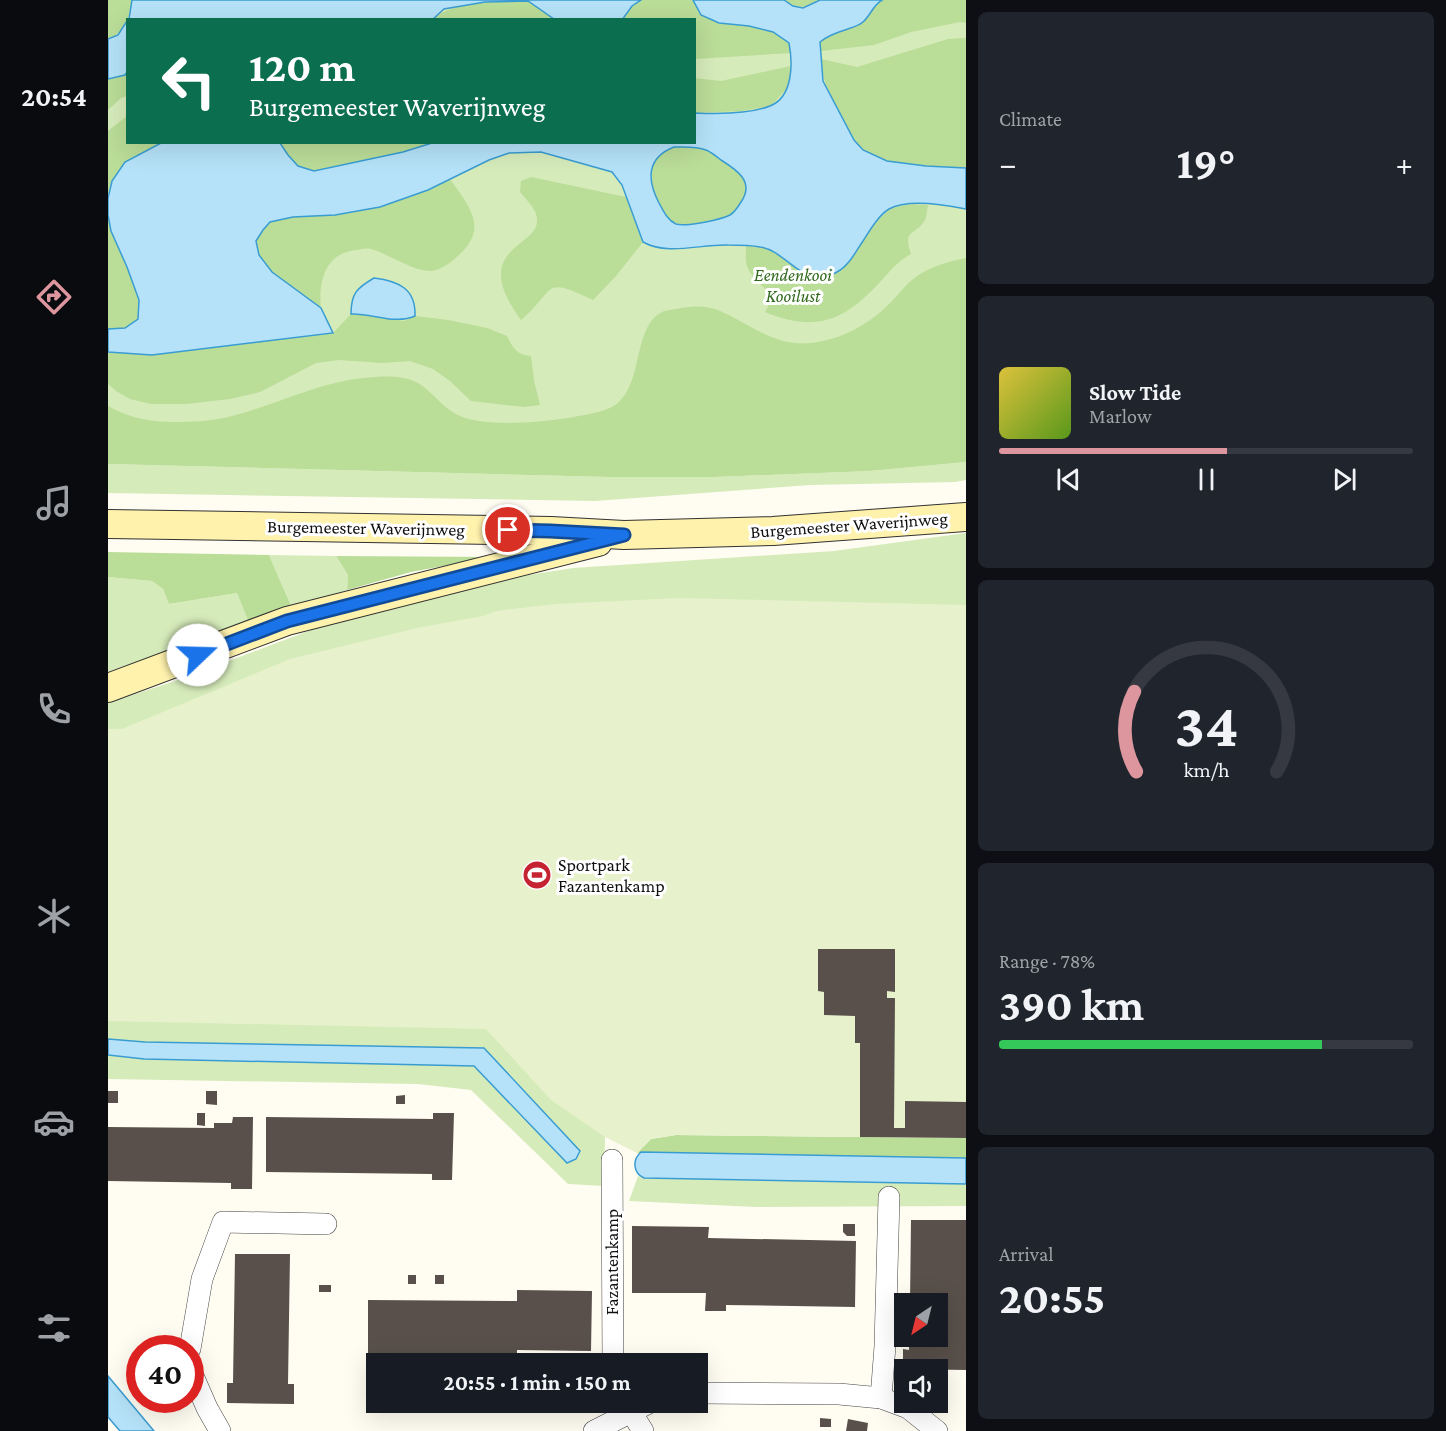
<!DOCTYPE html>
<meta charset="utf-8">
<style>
:root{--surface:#171b24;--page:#20242c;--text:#f1f3f6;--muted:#9ea1a6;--line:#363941;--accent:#dd959e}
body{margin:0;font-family:"Crimson Pro",serif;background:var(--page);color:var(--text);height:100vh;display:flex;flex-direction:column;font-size:22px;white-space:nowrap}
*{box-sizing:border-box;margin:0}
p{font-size:20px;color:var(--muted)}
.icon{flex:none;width:33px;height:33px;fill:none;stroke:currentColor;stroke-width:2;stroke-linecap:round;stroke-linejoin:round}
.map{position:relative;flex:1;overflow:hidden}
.panel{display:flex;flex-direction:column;gap:12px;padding:12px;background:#0d0f14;width:480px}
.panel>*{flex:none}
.guide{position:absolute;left:18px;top:18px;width:570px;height:126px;border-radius:0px;box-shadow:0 6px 24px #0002;background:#0b6e4f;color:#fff;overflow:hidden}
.needle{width:39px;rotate:215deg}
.controls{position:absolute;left:786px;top:1293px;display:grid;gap:12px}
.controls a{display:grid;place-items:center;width:54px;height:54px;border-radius:0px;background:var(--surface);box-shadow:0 6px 24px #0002;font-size:30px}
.speed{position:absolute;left:18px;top:1335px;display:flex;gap:12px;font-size:30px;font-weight:700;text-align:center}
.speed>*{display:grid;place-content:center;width:78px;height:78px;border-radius:50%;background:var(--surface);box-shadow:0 6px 24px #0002;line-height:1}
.speed .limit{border:9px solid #d22;background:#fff;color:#111}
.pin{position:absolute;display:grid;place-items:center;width:51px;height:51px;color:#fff;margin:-26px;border:3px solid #fff;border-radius:50%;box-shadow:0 2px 6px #0007}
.me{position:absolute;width:66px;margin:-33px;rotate:69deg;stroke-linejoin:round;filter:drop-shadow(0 0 4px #0008)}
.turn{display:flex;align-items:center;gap:21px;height:126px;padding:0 24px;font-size:27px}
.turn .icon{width:78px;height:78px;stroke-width:2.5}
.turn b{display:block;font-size:42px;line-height:51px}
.big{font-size:45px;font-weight:700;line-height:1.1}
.panel .widget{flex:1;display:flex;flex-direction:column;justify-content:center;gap:9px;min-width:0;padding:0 21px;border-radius:9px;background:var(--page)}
.panel .dial{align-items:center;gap:0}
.dial svg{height:156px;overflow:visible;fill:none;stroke:var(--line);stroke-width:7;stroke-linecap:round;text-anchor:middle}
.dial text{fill:var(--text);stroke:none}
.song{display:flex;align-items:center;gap:18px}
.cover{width:72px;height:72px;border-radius:9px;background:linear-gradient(135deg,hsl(50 70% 55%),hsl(90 70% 35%))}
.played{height:6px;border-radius:3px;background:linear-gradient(90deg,var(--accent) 55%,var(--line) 55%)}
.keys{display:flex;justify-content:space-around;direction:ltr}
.heat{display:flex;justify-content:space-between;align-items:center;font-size:33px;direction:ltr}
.charge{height:9px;border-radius:4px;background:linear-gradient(90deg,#34c759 78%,var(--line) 0)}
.trip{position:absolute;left:258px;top:1353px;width:342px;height:60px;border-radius:0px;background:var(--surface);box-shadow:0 6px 24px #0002;font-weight:700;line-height:60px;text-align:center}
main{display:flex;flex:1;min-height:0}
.dock{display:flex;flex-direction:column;width:108px;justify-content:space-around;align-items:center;background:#090b0e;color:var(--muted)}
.dock .icon{width:42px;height:42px}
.dock .selected{color:var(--accent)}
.dock b{font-size:27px;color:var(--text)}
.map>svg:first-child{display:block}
.green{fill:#d6ebba;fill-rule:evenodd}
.forest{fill:#badd98}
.pitch{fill:#e7f2cc}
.water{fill:#b5e2f8;stroke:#399cd2;stroke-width:1.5;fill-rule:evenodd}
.building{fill:#59504b}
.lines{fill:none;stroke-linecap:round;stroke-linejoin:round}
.street-casing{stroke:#434343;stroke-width:22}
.secondary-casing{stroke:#323232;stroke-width:30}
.street{stroke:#fff;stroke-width:21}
.secondary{stroke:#fff2ad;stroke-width:28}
.route-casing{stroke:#114b97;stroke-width:15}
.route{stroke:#1a73e8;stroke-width:10}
.labels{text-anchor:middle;stroke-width:6;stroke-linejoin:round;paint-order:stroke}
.park-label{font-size:18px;font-style:italic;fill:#316a1d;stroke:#fff}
.street-label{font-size:18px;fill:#101010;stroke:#fff}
.poi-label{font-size:18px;fill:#101010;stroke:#fff;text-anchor:start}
</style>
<main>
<nav class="dock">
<b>20:54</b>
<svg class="icon selected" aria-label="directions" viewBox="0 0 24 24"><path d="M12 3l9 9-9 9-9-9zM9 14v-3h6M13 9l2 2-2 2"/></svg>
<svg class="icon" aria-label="music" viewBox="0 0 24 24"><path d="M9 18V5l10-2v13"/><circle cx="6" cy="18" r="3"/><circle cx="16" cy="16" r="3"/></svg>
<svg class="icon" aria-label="phone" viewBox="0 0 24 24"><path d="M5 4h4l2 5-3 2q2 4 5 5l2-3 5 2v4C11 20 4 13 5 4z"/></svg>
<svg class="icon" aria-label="climate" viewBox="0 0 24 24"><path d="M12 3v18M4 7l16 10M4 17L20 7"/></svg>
<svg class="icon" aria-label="car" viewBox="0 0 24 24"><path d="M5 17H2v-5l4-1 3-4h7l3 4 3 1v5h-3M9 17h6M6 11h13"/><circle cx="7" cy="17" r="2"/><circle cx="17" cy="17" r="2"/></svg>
<svg class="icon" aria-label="filters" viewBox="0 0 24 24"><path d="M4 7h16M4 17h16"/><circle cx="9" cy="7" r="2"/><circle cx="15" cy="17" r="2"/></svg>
</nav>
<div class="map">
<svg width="858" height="1431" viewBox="0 0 858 1431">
<rect width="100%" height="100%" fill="#fffcf2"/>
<g class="green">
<path d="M0,0H858V448L0,450ZM20,20H586V142H20Z"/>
<polygon points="858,462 858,480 847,482 702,485 487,501 0,493 0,464 501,477 607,477 762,471"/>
<polygon points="858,533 858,638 506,1120 497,1137 496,1186 460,1184 363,1090 310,1084 0,1079 0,1055 36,1059 367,1066 458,1163 376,1048 37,1042 0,1039 0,703 70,680 219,624 370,583 465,568 726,551"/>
<polygon points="161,555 228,556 240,575 239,590 184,608"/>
<polygon points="0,577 44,581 55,589 61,604 129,593 141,623 0,672"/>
<polygon points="530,1176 536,1178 858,1184 858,1206 648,1207 521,1201"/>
</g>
<g class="forest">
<path d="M0,0H24C21,18 18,31 0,39Z"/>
<polygon points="533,0 585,0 593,15 611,23 641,26 665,32 681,43 683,53 587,59 586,20 514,20 524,6"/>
<path d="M676,0H712C699,9 689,9 676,0Z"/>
<path d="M774,0H858V23L852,22L803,32L766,45L713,51L712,42C726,30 746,30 755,22C763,15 765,5 774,0Z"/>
<path d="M420,1L446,19L324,20C345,0 392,1 420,1Z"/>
<path d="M858,38V168C828,167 779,169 755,150C743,141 737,124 730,111C720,91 715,82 713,59L749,67L840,39Z"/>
<polygon points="683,66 681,86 663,106 634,111 587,113 586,78 613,81"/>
<polygon points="19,72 19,96 13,98 0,110 0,79 17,75"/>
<path d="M19,116L20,142L53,143C22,159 9,161 0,198V131Z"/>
<polygon points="172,143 324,143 295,152 206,171 190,166 180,155"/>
<path d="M566,147C577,147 588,146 598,150C603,152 608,156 613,160C629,170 647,182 633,202C630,207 627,212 622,215C612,220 578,227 568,223C559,220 555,210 551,203C538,179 539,158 566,147Z"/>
<path d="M423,177L518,197L535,242L508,276L485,300C433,275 449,289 413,320C356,242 440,249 428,214C426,207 417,198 412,192L413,181Z"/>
<path d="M342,179C361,206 381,228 351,255C343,262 334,270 323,271C306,272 279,253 263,249C259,248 253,249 249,250C218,252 210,281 213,308L164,272L151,255L148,241C152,235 155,227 162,223C178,213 208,217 227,215C267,211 306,197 342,179Z"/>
<path d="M800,204L820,205C819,209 819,216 817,220C808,236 794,228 803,254C790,261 782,271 772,282C736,321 708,333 657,312C672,288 646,287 639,266C637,260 638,253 638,246L655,247L711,278L730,272L744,258L766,224L782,209Z"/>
<polygon points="0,215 3,231 19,267 31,300 30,319 17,328 0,329"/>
<path d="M858,258V462L762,471L607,477H501L0,464V406C21,418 42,422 66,422C85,422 106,421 124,416C168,405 211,382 256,378C277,376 300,374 317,388C328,397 338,410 352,416C382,430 465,420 497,410C539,397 521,329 554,312C558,310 564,310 568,309C582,306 598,305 612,311C642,324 667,347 703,343C732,340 760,325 780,305C789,297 795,287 804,280C819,267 839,262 858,258Z"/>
<path d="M253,313L296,321L307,316L340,320L379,328L399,336C404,347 409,355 423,356L426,381L432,405L416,407L363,401L342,381L325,369L302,361L274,363L231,360L208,363L152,392L122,399L78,404H43L22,399L8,391L0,384V352L44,355L225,333L243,314Z"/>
<polygon points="0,552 161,555 184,608 141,623 129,593 61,604 55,589 44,581 0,577"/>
<polygon points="228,556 384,557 303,572 239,590 240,575"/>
<polygon points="568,1135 858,1138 858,1158 529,1153 543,1139"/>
</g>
<polygon class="pitch" points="570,598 858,605 858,1138 568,1135 543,1139 529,1153 497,1137 443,1100 378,1029 0,1021 0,729 14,729 182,659 309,628 375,616 388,611 448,604"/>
<g class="water">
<polygon points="24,0 533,0 524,6 514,20 446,19 420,1 377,2 336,9 324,20 21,19"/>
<path d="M585,0H676L685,6L695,8L712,0H774C765,5 763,15 755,22C746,30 726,30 712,42L715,81L746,140L755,150L779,161L818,166L858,168V209C838,205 799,199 781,209C770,216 762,230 755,241C748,251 741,266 729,272C696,292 680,251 652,247C642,245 630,245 620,245C592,244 560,256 535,242L514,185L504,172L433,152L401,153L381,160L320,190L272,207L227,215L185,217L162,222L155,230L148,241L151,255L164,272L213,308L225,333L44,355L0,352V329L17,328L30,319L31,300L19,267L3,231L0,215V198L4,181L17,162L53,143H172L180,155L190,166L206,171L295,152L324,143L586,142L587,113C608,114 642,114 662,106C685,97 685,64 681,43L665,32L641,26L611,23L593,15ZM566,147C577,147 588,146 598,150C603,152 608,156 613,160C629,170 647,182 633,202C630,207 627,212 622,215C612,220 578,227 568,224C559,220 555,210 551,203C539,180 538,158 566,147Z"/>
<polygon points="19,21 19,72 17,75 0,79 0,39 10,35"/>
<path d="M266,278C291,281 308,289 307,316C287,325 264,313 243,314C243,293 249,288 266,278Z"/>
<polygon points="0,1039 37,1042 376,1048 472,1151 468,1159 459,1163 366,1066 36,1059 0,1055"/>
<path d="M533,1152L858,1158V1184L536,1178C525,1173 524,1160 533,1152Z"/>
<polygon points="0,1376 46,1431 12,1431 0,1417"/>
</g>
<g class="building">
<polygon points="710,949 787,949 787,992 779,991 779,998 787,998 786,1128 797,1128 797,1101 858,1102 858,1138 752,1137 752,1043 747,1043 747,1016 716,1015 716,992 710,991"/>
<rect x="0" y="1091" width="10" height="12"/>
<polygon points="98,1091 109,1091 109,1105 98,1104"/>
<polygon points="297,1095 297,1104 288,1104 288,1096"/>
<polygon points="89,1113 97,1113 97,1126 89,1125"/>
<polygon points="325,1113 346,1113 344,1180 324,1180 324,1174 158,1172 158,1117 325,1119"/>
<polygon points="125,1117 145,1117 144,1189 123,1189 123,1183 0,1181 0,1127 106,1128 106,1123 124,1123"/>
<polygon points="803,1220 858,1220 858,1370 795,1369 795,1349 801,1350 801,1336 830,1336 830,1304 802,1304"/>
<polygon points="735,1224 747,1224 747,1236 739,1236 735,1232"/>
<polygon points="524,1226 601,1227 600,1238 748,1241 747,1307 618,1305 618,1311 597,1311 598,1293 524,1293"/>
<polygon points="127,1254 182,1254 180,1384 186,1384 186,1404 119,1403 119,1383 125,1383"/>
<rect x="300" y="1275" width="8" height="9"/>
<rect x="327" y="1275" width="9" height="9"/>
<rect x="211" y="1285" width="12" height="7"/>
<polygon points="409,1290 484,1291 483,1351 409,1350 409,1364 260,1360 260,1300 409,1301"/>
<polygon points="712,1418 723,1419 723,1427 712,1427"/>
<polygon points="740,1419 760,1423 759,1431 738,1431"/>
</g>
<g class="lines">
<g class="street-casing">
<g id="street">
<polyline points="504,1160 505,1364"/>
<polyline points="82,1349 94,1279 115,1222 218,1224"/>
<polyline points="82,1369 99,1408 112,1431"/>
<polyline points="590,1393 731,1394 773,1398 800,1408 829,1431"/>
<polyline points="773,1398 777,1346 781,1197"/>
<polyline points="517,1402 535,1431"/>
<polyline points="486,1431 543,1402"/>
</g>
</g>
<g class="secondary-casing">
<g id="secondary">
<polyline points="0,524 443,531 516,535 665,531 858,517"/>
<polyline points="0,688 179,621 490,542"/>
</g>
</g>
<use href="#street" class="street"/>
<use href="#secondary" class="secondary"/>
</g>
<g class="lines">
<g class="route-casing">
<polyline id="route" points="90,655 179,621 516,535 442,531 400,530"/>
</g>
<use href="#route" class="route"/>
</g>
<defs>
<g id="stadium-disc" transform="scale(1.5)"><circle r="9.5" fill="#c52232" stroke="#fff"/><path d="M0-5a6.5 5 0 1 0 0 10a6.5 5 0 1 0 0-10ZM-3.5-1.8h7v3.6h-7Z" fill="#fff"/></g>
</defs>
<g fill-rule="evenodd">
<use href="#stadium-disc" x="429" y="875"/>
</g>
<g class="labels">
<g class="park-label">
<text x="685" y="281">Eendenkooi<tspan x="685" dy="21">Kooilust</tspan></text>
</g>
<g class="street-label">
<text transform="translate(741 525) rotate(-4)" y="6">Burgemeester Waverijnweg</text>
<text transform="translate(258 528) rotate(1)" y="6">Burgemeester Waverijnweg</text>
<text transform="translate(504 1262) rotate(-90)" y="6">Fazantenkamp</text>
</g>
<g class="poi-label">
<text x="450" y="871">Sportpark<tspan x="450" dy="21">Fazantenkamp</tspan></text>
</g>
</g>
</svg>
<div class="controls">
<a><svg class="needle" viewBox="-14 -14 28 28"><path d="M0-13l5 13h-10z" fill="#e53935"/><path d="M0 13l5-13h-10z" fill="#9ea1a6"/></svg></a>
<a><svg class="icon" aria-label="sound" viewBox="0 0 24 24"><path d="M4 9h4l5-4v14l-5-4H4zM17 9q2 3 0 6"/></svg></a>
</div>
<div class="speed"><div class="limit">40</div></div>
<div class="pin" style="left:400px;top:530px;background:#d93025"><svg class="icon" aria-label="arrive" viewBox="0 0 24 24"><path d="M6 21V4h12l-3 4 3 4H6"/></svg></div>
<svg class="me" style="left:90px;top:655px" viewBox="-20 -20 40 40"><circle r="19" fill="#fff"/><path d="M0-13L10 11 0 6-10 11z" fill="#1a73e8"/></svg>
<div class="trip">20:55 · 1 min · 150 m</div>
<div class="guide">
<div class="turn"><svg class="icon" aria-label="left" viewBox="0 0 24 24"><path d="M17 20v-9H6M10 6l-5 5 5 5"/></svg><div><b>120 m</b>Burgemeester Waverijnweg</div></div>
</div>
</div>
<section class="panel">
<div class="widget"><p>Climate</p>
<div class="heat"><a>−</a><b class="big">19°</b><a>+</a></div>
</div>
<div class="widget">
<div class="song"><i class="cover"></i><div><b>Slow Tide</b><p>Marlow</p></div></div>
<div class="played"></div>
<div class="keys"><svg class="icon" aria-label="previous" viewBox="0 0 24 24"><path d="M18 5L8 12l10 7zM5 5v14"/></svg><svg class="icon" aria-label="pause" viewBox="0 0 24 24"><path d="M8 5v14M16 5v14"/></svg><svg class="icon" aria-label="next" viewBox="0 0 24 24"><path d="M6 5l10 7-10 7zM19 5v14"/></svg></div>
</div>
<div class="widget dial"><svg viewBox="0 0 100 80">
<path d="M14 69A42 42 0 1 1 86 69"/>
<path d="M14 69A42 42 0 0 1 13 28" stroke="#dd959e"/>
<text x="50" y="56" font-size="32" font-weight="700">34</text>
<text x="50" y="72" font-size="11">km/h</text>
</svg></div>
<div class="widget"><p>Range · 78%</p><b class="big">390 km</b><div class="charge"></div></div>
<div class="widget"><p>Arrival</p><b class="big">20:55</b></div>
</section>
</main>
